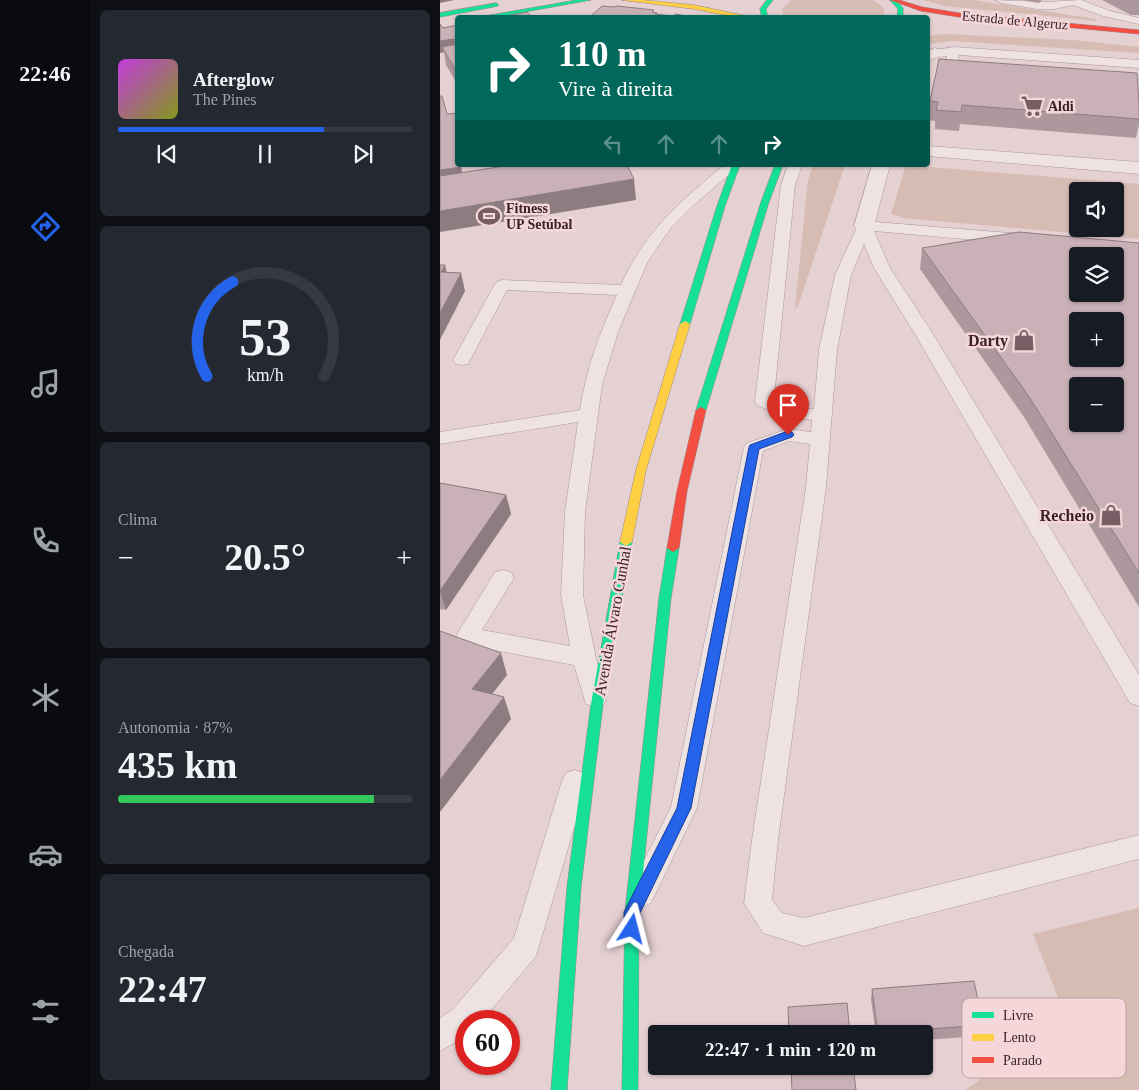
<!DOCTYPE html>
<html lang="pt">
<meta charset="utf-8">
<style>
:root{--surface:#171b24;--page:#242831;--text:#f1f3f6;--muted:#9ea1a6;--line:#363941;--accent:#2563eb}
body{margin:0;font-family:Georgia,serif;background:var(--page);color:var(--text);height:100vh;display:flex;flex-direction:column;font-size:19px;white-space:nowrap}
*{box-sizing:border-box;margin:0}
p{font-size:16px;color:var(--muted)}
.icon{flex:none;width:28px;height:28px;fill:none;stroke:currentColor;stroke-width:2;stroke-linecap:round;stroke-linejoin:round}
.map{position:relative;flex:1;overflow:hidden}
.drawer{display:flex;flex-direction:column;gap:10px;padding:10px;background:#0d0f14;width:350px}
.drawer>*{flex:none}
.top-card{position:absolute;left:15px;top:15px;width:475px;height:152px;border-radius:5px;box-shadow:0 1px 4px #0004;background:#00695c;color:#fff;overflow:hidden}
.fabs{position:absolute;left:629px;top:182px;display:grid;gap:10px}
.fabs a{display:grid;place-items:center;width:55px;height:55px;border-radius:5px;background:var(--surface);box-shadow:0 1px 4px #0004;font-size:25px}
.speed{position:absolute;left:15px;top:1010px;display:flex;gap:10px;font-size:25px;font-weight:700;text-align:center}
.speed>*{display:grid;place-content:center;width:65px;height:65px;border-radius:50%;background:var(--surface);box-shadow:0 1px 4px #0004;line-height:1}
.speed .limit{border:8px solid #d22;background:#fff;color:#111}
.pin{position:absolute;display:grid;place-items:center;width:42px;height:42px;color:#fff;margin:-51px -21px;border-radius:50% 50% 50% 0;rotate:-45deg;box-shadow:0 0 5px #0007}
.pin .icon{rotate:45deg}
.me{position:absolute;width:55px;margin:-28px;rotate:9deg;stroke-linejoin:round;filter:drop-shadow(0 0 4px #0008)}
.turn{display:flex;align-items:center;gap:18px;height:105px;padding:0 20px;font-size:22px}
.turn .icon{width:65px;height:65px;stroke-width:2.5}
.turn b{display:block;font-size:35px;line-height:42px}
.lanes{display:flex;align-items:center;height:48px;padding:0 20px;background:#0003;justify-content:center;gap:25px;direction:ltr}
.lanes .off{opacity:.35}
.big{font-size:38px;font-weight:700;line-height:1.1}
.drawer .widget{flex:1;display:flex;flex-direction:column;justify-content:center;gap:8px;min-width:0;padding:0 18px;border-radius:8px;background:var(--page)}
.drawer .dial{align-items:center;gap:0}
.dial svg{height:130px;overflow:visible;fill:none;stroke:var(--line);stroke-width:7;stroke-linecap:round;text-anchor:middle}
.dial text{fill:var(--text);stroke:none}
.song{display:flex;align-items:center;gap:15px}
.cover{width:60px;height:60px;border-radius:8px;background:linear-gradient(135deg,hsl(290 70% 55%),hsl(70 70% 35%))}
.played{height:5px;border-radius:2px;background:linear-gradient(90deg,var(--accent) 70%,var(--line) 70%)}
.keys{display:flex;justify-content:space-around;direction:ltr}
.heat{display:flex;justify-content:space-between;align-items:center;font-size:28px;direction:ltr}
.charge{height:8px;border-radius:4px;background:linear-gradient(90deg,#34c759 87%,var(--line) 0)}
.trip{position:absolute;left:208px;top:1025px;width:285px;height:50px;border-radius:5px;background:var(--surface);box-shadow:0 1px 4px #0004;font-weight:700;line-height:50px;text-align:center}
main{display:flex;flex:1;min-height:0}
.dock{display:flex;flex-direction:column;width:90px;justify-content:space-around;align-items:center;background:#090b0e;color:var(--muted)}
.dock .icon{width:35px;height:35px}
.dock .current{color:var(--accent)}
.dock b{font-size:22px;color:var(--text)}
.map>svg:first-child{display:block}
.green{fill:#d7bcb4;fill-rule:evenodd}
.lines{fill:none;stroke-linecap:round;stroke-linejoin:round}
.lane-casing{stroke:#ab999c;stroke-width:1}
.street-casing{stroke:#ab999c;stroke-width:1}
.fast-casing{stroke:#9b888c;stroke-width:1}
.slow-casing{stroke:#9b888c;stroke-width:1}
.jam-casing{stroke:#9b888c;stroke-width:1}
.lane{fill:#eee2e2;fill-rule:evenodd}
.street{fill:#eee2e2;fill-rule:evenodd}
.fast{fill:#16e098;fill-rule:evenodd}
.slow{fill:#ffcf43;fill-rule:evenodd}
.jam{fill:#f24e42;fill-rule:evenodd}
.wall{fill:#ad989d}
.shaded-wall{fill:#8d7c80}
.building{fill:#c9b1b7;stroke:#8d7c80;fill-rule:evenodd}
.route{fill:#2563eb;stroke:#184099}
.labels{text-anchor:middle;stroke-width:5;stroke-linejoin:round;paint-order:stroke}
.far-street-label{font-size:14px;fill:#3a2028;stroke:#f5d7d9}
.far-poi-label{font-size:14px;font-weight:bold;fill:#3a2028;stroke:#f5d7d9;text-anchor:start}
.poi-label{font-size:16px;font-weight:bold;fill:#3a2028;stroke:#f5d7d9;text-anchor:end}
.street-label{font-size:16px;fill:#3a2028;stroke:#f5d7d9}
.key{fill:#f5d7d9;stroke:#bda0a4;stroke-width:1}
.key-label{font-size:14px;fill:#3a2028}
</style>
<main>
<nav class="dock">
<b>22:46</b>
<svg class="icon current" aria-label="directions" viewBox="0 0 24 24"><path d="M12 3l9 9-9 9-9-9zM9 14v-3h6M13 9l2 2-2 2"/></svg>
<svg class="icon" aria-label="music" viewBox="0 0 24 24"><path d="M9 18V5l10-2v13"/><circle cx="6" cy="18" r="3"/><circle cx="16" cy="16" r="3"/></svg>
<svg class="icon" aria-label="phone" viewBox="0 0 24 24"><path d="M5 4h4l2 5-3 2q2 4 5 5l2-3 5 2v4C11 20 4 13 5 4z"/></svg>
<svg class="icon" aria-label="climate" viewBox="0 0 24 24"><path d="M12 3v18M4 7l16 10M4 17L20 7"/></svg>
<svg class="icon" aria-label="car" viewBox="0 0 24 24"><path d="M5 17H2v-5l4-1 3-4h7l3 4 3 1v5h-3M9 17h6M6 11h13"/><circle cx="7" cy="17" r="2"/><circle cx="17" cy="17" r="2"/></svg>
<svg class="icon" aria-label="filters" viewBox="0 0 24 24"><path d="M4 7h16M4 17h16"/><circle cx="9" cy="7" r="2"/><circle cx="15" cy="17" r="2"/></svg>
</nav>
<section class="drawer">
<div class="widget">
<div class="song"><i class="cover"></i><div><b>Afterglow</b><p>The Pines</p></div></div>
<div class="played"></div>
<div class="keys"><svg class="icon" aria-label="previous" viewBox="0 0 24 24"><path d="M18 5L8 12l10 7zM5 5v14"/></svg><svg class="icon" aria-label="pause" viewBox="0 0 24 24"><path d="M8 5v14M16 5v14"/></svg><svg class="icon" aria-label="next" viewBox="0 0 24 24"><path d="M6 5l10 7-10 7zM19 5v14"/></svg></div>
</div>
<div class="widget dial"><svg viewBox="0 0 100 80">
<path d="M14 69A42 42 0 1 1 86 69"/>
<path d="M14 69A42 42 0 0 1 30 11" stroke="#2563eb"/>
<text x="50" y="56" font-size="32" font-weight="700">53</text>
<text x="50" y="72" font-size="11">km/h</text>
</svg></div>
<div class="widget"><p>Clima</p>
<div class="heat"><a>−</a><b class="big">20.5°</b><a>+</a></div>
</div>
<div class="widget"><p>Autonomia · 87%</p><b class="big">435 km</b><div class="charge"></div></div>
<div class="widget"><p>Chegada</p><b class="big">22:47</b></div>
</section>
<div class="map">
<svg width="699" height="1090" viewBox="0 0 699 1090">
<rect width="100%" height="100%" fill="#e5d0d2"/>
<g class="green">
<polygon points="352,0 433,0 444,8 444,14 442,18 346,17 343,15 342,9"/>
<polygon points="484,0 533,0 656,19 656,21 504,6"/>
<polygon points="505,34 633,40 699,47 699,53 511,41 488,44 488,36"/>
<polygon points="373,165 405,165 358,306 355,308 368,180"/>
<path d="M466,165L699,184V239L463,218L451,214ZM638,191H675V229H638Z"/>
<polygon points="699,908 699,1090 525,1090 627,1020 593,934"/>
</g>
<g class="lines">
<g class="lane-casing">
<g id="lane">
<polygon points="555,0 606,2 641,0 670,11 699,18 699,24 663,16 633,5 615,9 597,9 561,3"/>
<polygon points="514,47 699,60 699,68 519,55 517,65 534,66 536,69 534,72 506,71 504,68 507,56 500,57 494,53 496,50"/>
<path d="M284,165H300L254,205L230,229L207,263L178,332L162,385L145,512L143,595L156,658L167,697L164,704L155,707L146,704L134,665L27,645L19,642L16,636L55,572L63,570L71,572L74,578L42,630L130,646L121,595L125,512L138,422L0,444V432L140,410C146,369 160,332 177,295L67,290L28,364L22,365L16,364L13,360L56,282L62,280L181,285C205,231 240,202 284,165Z"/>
<polygon points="348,165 362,165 355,185 334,398 354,407 374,409 379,350 395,275 419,223 424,221 582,234 587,236 590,239 587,242 582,244 434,231 450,268 493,334 699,675 699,706 690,703 475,334 434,268 424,244 411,275 397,350 386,487 338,840 332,900 342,913 364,918 699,835 699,859 364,946 323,933 304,903 312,840 366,487 370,444 349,441 323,451 257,808 211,903 201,907 191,903 187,894 231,807 304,447 307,443 348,429 371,432 372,420 344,417 317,405 315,401 341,185"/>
<polygon points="135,770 144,773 148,781 96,956 42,1021 26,1021 26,1036 0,1051 0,1018 13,1009 74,938 122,781 126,773"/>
</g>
</g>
<g class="street-casing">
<g id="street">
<polygon points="495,48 500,50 503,53 500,56 488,61 488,51"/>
<polygon points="488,146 699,162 699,174 488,156"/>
<polygon points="432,165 450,165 434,226 431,230 424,232 417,230 414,226"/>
</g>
</g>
<g class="fast-casing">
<g id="fast">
<polygon points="137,0 151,0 51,18 34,18"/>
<polygon points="327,0 333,0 326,9 328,18 322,18 320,9"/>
<polygon points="450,0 456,0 463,8 463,18 457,18 458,9"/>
<polygon points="56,3 58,4 58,6 0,17 0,13"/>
<polygon points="292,165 300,165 285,206 250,324 248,326 242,326 240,324 277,206"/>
<polygon points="335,165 343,165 329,202 266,410 261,413 257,412 256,410 321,202"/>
<polygon points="186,538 192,542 163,704 141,887 127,1090 111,1090 127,887 151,704 180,542"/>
<polygon points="233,544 239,548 231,598 199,912 198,1090 182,1090 185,912 219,598 227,548"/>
</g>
</g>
<g class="slow-casing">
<g id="slow">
<polygon points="182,0 202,0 254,5 316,18 301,18 254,9"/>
<polygon points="245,321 250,324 206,470 192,542 186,546 180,542 196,470 240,324"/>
</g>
</g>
<g class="jam-casing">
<g id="jam">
<polygon points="450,0 459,0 482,7 519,13 699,30 699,34 519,17 481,11"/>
<polygon points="261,407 266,410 247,491 239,548 233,552 227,548 237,491 256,410"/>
</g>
</g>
<use href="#lane" class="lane"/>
<use href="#street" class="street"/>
<use href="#fast" class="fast"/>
<use href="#slow" class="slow"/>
<use href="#jam" class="jam"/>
</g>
<g class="wall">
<polygon points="581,0 602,0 599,3"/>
<polygon points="662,0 699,0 699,15 691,15"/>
<polygon points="0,24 3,28 18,25 18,85 6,65 4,52 0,53"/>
<polygon points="490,101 699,103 699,124 696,138 520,124 519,131 495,129 495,121 488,120"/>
<polygon points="699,243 699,607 584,417 480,269 482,248"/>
<polygon points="0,483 66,495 71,514 6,610 0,609"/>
<polygon points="432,989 543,1025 540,1036 484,1040 484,1034 436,1034 431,1000"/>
</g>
<g class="shaded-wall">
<polygon points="0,0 14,0 0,3"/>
<polygon points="14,39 16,49 2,47 4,52 0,53 0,41"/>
<polygon points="21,167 25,184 0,188 0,170"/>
<polygon points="194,179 196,200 0,232 0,211"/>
<polygon points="5,265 9,283 1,272"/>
<polygon points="21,273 25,291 0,340 0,313"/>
<polygon points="66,495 71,514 6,610 0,591"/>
<polygon points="61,653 67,675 39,711 32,689"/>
<polygon points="64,697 71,719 0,812 0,780"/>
</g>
<g class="building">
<polygon points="162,6 174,7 177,6 214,10 212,12 217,13 215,14 233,16 236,14 255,18 149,18"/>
<polygon points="87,12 93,18 57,18"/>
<polygon points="0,24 3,28 18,25 18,41 14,39 0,41"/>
<polygon points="18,44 18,74 2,47"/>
<polygon points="499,59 697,73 699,103 699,119 522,105 521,112 496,110 498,102 490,101"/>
<polygon points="0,96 2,96 7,114 18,113 18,149 17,149 18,153 18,165 21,165 21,167 0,170"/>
<polygon points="71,165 187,165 194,179 0,211 0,176"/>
<path d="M579,232L699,243V573L588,395L482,248ZM638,256H675V294H638ZM638,321H675V359H638ZM638,386H675V424H638Z"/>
<polygon points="0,265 5,265 1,272 21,273 0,313"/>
<polygon points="0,483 66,495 0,591"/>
<polygon points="0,631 61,653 32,689 64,697 0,780"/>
<polygon points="534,981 543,1025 438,1033 432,989"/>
<polygon points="407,1003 410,1034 349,1034 348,1007"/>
<polygon points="351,1066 413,1066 416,1090 352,1090"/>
</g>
<polygon class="route" points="348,431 352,432 354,435 352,437 319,449 251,808 200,913 199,929 197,934 192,937 186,934 184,929 184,912 237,808 309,447 310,445"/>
<defs>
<g id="supermarket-bare" transform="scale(1.725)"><path d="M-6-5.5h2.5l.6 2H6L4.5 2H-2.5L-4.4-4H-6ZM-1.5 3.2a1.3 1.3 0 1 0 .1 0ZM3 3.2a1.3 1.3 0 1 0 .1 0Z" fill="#765e64" stroke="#f5d7d9" stroke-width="2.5" paint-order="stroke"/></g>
<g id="stadium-bare" transform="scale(1.725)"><path d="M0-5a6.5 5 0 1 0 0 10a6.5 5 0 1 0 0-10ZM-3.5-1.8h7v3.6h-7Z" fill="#765e64" stroke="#f5d7d9" stroke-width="2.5" paint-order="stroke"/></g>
<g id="shop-bare" transform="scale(1.725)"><path d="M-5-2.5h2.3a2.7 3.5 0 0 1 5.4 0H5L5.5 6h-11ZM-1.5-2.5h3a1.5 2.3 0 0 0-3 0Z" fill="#765e64" stroke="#f5d7d9" stroke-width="2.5" paint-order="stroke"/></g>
</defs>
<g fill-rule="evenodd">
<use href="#supermarket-bare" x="592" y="106"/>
<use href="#stadium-bare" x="49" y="216"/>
<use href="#shop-bare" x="584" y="340"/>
<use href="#shop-bare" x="671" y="515"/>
</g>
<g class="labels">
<g class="far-street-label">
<text transform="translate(575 20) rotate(5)" y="5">Estrada de Algeruz</text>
</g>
<g class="far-poi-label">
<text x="608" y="111">Aldi</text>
<text x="66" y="213">Fitness<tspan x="66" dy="16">UP Setúbal</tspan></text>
</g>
<g class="poi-label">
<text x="568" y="346">Darty</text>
<text x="654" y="521">Recheio</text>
</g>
<g class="street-label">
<text transform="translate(172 621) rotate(-80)" y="6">Avenida Álvaro Cunhal</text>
</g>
</g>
<rect x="522" y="998" width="164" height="80" rx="8" class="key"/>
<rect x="532" y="1012" width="22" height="6" fill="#16e098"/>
<rect x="532" y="1034" width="22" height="7" fill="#ffcf43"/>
<rect x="532" y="1057" width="22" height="6" fill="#f24e42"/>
<g class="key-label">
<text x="563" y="1020">Livre</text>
<text x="563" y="1042">Lento</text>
<text x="563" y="1065">Parado</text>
</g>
</svg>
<div class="fabs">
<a><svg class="icon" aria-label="sound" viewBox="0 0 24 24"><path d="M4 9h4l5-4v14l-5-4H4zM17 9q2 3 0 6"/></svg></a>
<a><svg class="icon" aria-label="layers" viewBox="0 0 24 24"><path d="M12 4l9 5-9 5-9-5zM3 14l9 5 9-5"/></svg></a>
<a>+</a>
<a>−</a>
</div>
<div class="speed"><div class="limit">60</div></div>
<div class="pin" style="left:348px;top:435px;background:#d93025"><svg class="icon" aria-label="arrive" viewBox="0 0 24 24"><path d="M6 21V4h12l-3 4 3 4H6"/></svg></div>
<svg class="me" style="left:192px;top:929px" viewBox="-20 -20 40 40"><path d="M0-17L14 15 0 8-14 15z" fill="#2563eb" stroke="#fff" stroke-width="4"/></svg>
<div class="trip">22:47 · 1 min · 120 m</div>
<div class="top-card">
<div class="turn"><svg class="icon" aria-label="right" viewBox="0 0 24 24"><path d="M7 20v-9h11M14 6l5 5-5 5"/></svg><div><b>110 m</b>Vire à direita</div></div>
<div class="lanes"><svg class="icon off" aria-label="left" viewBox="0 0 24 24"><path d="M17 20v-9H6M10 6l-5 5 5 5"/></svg><svg class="icon off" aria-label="ahead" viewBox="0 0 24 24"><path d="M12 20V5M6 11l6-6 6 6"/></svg><svg class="icon off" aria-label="ahead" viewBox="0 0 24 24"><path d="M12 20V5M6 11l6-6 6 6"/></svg><svg class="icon" aria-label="right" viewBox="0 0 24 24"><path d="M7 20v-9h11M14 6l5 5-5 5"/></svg></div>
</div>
</div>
</main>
